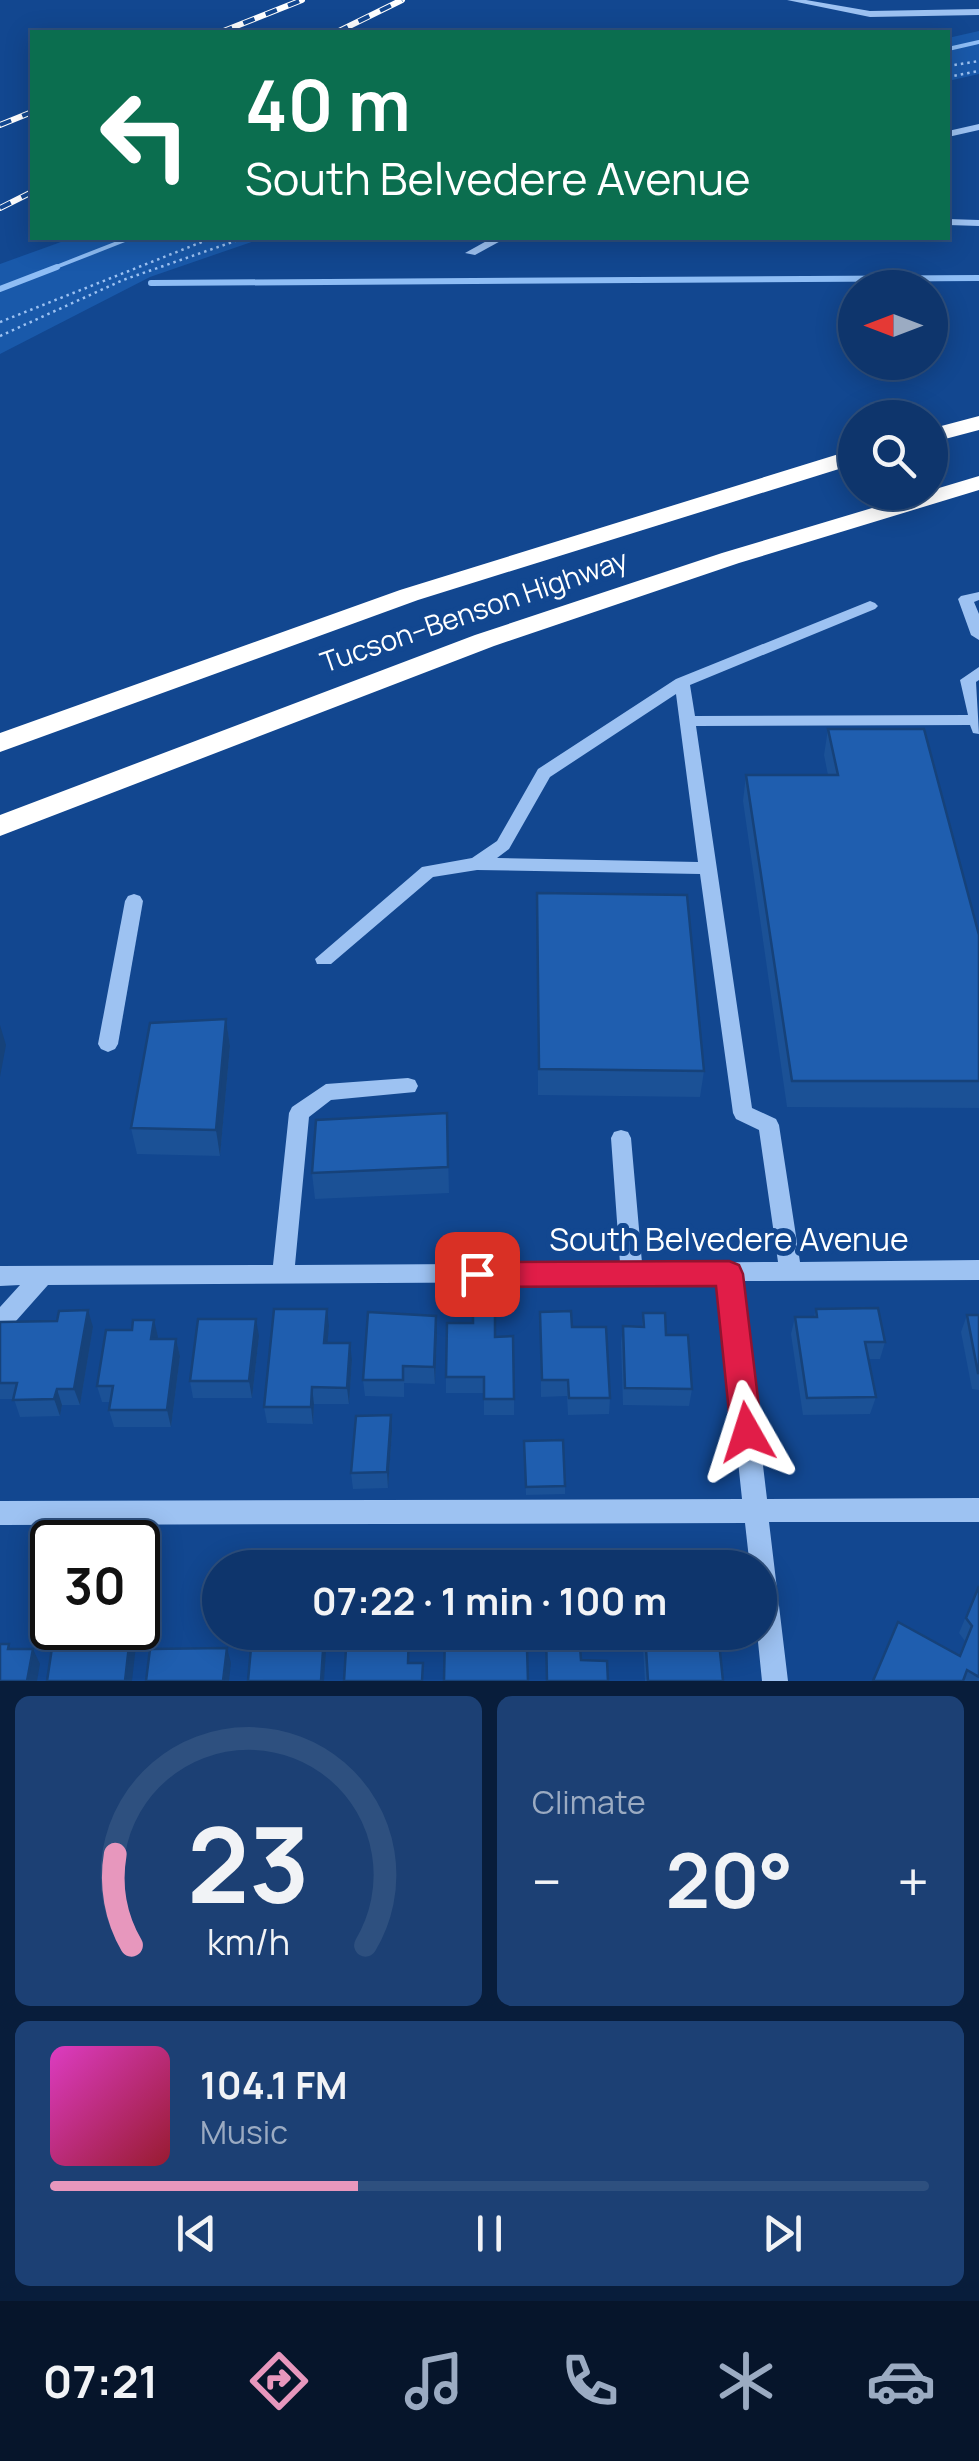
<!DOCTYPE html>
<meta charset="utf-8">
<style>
:root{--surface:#0e356c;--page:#1c4074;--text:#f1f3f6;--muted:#9babc2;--line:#2e507f;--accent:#e797bd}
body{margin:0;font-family:Manrope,sans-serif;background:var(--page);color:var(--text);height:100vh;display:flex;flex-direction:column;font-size:38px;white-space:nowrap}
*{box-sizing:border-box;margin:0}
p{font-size:32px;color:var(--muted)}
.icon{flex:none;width:55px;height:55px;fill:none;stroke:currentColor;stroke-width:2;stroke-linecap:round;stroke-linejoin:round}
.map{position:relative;height:1681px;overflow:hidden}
.sheet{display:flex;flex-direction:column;gap:15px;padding:15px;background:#081d3b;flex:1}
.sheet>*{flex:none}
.guide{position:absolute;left:30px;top:30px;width:920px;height:210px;border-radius:0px;box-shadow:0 5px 25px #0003,0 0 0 2px var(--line);background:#0b6e4f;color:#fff;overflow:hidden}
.needle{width:65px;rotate:270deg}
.fabs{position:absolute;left:838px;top:270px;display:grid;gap:20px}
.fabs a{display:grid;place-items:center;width:110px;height:110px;border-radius:50%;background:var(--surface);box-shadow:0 5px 25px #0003,0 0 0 2px var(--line);font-size:50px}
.speed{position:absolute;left:30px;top:1520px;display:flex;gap:20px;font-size:50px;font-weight:700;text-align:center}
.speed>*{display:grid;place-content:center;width:130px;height:130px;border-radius:50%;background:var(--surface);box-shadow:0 5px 25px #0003,0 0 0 2px var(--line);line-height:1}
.speed .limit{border:5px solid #111;border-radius:15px;background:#fff;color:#111}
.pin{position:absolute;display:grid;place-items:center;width:85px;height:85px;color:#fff;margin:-42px;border-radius:20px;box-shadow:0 5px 15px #0006}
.me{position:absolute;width:110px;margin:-55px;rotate:354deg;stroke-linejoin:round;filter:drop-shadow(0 0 8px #0008)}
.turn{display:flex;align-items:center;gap:35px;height:210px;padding:0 50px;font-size:45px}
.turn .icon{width:130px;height:130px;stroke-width:2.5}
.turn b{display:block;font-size:70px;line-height:85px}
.big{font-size:75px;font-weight:700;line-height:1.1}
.sheet .tile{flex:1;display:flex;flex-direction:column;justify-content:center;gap:15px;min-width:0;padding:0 35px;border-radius:15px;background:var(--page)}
.sheet .dial{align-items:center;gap:0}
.dial svg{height:260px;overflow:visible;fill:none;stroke:var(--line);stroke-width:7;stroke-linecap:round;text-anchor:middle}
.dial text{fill:var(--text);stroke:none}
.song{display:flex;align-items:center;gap:30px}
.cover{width:120px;height:120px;border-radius:15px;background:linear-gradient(135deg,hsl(310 70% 55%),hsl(350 70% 35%))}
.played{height:10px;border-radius:5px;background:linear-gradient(90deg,var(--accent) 35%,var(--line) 35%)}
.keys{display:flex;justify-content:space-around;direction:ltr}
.heat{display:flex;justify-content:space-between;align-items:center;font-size:55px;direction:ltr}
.sheet .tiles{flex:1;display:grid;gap:15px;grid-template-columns:1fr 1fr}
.tile:last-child{grid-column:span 2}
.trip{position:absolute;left:202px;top:1550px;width:575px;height:100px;border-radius:50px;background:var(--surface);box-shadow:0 5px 25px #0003,0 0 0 2px var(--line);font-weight:700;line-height:100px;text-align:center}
.tab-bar{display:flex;height:160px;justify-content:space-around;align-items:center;background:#06152b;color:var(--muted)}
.tab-bar .icon{width:70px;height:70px}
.tab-bar .active{color:var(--accent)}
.tab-bar b{font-size:45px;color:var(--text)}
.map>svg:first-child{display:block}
.green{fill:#1959aa}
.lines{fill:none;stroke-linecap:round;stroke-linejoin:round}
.stream-far1{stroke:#8ebdf5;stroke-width:4}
.stream{stroke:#8ebdf5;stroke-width:6}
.path{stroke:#9dc2f2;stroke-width:2.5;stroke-dasharray:2.5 4;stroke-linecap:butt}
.minor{fill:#9dc2f2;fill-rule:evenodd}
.highway{fill:#fff;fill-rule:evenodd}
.rail-casing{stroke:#fff;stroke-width:6}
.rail{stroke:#124790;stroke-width:4;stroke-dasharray:12;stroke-linecap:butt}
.wall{fill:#1b5196}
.shaded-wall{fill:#16427a}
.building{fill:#1f5eaf;stroke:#16427a;stroke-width:2.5}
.route{fill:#e11d48;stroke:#92132f;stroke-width:2.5}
.labels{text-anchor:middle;stroke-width:10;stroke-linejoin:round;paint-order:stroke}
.street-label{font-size:28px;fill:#fff;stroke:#124790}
.near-street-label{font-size:32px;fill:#fff;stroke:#124790}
</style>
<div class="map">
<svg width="979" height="1681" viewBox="0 0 979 1681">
<rect width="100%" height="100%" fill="#124790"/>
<g class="green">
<polygon points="979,31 979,74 948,81 948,38"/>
<polygon points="72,238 263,238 150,277 0,354 0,264"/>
</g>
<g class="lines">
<g class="stream-far1">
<polyline points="948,49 979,42"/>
<polyline points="51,269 130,238"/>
</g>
<g class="stream">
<polyline points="151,283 979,278"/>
<polyline points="0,289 57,267"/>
</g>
<g class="path">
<polyline points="948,66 979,61"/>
<polyline points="948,77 979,71"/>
<polyline points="0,322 212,238"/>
<polyline points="0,336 123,280 244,238"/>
</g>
<g class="minor">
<polygon points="787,0 806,0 870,11 979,9 979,15 870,17"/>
<polygon points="979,124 979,130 948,137 948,131"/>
<polygon points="948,219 979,220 979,226 948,225"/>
<polygon points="492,238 506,238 475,255 465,253"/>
<polygon points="979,592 979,600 974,602 979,614 979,640 971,635 958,599 961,596"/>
<path d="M870,601L875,603L878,606L875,609L690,685L695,716L968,715L960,680L979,667V680L976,682L979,734L973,733L970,725L696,726L752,1108L776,1119L779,1125L800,1262L979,1260V1280L741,1281L767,1499L979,1498V1522H769L788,1681H762L757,1632H760V1568H750L745,1523L0,1525V1501L742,1499L719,1281L48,1285L8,1330L0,1333V1307L20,1285L0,1286V1266L273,1265L289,1113L292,1107L326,1084L408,1078L415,1080L418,1086L415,1092L331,1100L309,1117L295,1265L620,1263L611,1138L614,1132L621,1130L628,1132L631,1138L642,1263L778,1262L759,1130L736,1119L733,1113L700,874L477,870L433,877L331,964H317L315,959L422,867L472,858L497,841L538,769L676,679ZM676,694L698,862L497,858L509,849L550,777Z"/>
<polygon points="134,894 140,896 143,901 118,1044 115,1049 108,1052 101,1049 98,1044 125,901 128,896"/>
</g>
<g class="highway">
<polygon points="979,416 979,430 930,443 930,429"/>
<polygon points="855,449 855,464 418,600 0,752 0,733 400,590"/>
<polygon points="979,476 979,490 739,563 494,646 0,836 0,815 475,635 722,553"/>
</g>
<g class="rail-casing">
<g id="rail">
<polyline points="221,32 302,0"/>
<polyline points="337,32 402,0"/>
<polyline points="0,125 32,112"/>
<polyline points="0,208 32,192"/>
</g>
</g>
<use href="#rail" class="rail"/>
</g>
<g class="wall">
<polygon points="828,729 979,935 979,1108 787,1107 743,801 746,775 828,775 824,755"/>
<polygon points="537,893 704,1071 700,1097 538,1095"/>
<polygon points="226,1019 230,1046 220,1156 137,1154 131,1128"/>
<polygon points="447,1113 449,1193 315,1199 312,1173"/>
<polygon points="816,1309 885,1342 880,1359 868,1359 876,1397 870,1414 803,1415 791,1334 795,1317 814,1317"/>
<polygon points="540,1312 572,1327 610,1398 609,1414 568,1415 567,1396 541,1397"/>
<polygon points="643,1313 666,1335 692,1389 689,1406 623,1405 621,1343 623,1326 642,1327"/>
<polygon points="967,1315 979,1315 979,1390 972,1389 961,1332"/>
<polygon points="0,1322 93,1327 80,1405 62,1405 60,1416 20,1417 14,1399 0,1399"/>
<polygon points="329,1326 327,1343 352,1360 349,1404 314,1404 313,1424 267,1423 264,1407"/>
<polygon points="132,1330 158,1337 157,1339 176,1339 180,1356 171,1427 114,1427 109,1410 110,1402 102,1402 97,1386"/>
<polygon points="437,1333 435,1384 404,1383 404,1397 365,1396 363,1380"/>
<polygon points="259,1336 252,1398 193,1398 190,1381"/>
<polygon points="495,1337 514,1399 514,1415 484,1415 484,1393 446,1393 446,1377"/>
<polygon points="392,1432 388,1488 353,1489 351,1473"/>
<polygon points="524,1441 565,1486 565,1494 526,1495"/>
<polygon points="979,1585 979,1681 873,1681 959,1655 965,1641 959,1633"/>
<polygon points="645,1633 723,1681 645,1681 643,1648"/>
</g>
<g class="shaded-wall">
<polygon points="226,1019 230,1046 220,1156 216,1130"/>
<polygon points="0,1025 6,1045 0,1077"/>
<polygon points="327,1309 329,1326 326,1360 324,1343"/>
<polygon points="88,1310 93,1327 80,1405 74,1389"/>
<polygon points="436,1316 437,1333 435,1384 434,1367"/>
<polygon points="256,1319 259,1336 252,1398 249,1381"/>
<polygon points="154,1320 158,1337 155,1356 151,1339"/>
<polygon points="176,1339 180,1356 171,1427 167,1410"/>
<polygon points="350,1343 352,1360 349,1404 347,1388"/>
<polygon points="312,1387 314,1404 313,1424 311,1407"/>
<polygon points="57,1389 62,1405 60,1416 54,1399"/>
<polygon points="391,1415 392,1432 388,1488 387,1472"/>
<polygon points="138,1625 138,1628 132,1681 125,1681 131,1628 138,1628"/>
<polygon points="324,1635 326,1650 324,1681 321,1681"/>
<polygon points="227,1648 231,1663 229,1681 223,1681"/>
<polygon points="33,1649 40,1664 37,1681 27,1681"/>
</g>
<g class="building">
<polygon points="828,729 924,729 979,935 979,1081 792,1081 746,775 838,775"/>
<polygon points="537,893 687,895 704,1071 539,1069"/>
<polygon points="226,1019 216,1130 131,1128 150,1023"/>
<polygon points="447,1113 448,1167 312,1173 316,1120"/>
<polygon points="878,1308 885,1342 865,1342 876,1397 807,1398 795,1317 817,1317 816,1309"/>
<polygon points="274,1309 327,1309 324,1343 350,1343 347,1388 312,1387 311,1407 264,1407"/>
<polygon points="88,1310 74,1389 57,1389 54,1399 13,1400 17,1383 0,1383 0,1322 57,1321 59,1311"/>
<polygon points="571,1311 572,1327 606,1327 610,1398 569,1398 568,1380 542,1380 540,1312"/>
<polygon points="368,1312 436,1316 434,1367 403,1366 403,1380 363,1380"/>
<polygon points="495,1313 495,1337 513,1336 514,1399 484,1399 484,1377 446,1377 447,1323 473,1323 473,1314"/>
<polygon points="643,1313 665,1313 666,1335 688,1335 692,1389 625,1388 623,1326 644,1327"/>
<polygon points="967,1315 979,1315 979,1373 978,1373"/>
<polygon points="198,1319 256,1319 249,1381 190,1381"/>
<polygon points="133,1320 154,1320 151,1339 176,1339 167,1410 109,1410 113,1386 97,1386 106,1330 132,1330"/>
<polygon points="391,1415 387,1472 351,1473 356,1416"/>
<polygon points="563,1440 565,1486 526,1487 524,1441"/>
<polygon points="979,1586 979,1677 967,1670 963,1681 873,1681 898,1622 960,1656 972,1626 966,1618"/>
<polygon points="55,1628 131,1628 125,1681 47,1681"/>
<polygon points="347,1632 409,1632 408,1663 423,1663 422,1681 344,1681"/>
<polygon points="445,1632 486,1632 486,1648 527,1648 528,1681 444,1681"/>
<polygon points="546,1632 579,1632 581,1660 607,1661 608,1681 547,1681"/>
<polygon points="718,1632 723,1681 648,1681 645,1633"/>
<polygon points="324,1635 321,1681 248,1681 251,1648 281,1648 282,1636"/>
<polygon points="0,1644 9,1644 8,1649 33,1649 27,1681 0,1681"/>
<polygon points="227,1648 223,1681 146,1681 150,1649"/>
</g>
<polygon class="route" points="729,1261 739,1265 743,1274 762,1432 758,1442 747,1446 736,1442 731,1432 716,1286 477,1287 467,1283 463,1274 467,1265 477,1262"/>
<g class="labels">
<g class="street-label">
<text transform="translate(474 611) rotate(-19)" y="10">Tucson–Benson Highway</text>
</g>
<g class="near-street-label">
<text x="729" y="1251">South Belvedere Avenue</text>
</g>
</g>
</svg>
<div class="fabs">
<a><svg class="needle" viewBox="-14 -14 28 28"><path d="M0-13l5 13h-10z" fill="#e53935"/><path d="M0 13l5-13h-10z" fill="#9babc2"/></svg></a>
<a><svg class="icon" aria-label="search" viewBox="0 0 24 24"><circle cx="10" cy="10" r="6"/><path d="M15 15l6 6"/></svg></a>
</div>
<div class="speed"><div class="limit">30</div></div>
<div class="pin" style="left:477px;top:1274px;background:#d93025"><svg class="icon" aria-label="arrive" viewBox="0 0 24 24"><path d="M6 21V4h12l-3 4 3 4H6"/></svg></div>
<svg class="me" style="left:747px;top:1432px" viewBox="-20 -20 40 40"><path d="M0-17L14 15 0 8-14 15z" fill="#e11d48" stroke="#fff" stroke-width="4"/></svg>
<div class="trip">07:22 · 1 min · 100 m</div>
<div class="guide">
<div class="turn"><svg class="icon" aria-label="left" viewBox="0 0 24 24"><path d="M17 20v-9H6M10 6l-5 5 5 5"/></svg><div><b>40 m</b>South Belvedere Avenue</div></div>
</div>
</div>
<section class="sheet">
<div class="tiles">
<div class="tile dial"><svg viewBox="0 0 100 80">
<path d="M14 69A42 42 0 1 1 86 69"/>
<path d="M14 69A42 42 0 0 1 9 41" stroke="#e797bd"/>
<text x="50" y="56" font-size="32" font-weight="700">23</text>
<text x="50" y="72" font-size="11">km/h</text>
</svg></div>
<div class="tile"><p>Climate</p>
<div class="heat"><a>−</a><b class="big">20°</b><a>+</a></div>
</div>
<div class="tile">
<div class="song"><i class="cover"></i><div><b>104.1 FM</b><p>Music</p></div></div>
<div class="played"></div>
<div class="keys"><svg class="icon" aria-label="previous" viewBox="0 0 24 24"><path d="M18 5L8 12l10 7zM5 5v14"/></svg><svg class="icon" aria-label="pause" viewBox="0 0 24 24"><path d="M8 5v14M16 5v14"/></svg><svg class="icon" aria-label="next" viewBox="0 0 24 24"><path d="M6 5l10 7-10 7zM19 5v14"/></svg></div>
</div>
</div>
</section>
<nav class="tab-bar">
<b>07:21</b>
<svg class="icon active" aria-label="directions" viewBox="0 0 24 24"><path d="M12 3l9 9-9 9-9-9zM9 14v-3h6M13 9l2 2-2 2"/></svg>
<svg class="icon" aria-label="music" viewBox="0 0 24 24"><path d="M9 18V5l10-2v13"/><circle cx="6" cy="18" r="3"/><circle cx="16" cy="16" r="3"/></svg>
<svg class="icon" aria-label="phone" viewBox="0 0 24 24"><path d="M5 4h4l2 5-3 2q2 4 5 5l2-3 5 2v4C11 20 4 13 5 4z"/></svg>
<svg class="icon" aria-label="climate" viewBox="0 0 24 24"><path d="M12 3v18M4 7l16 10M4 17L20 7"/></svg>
<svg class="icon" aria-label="car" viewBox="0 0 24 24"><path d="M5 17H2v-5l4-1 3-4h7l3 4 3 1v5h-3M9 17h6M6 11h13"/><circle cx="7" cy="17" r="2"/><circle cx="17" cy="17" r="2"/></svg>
</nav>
